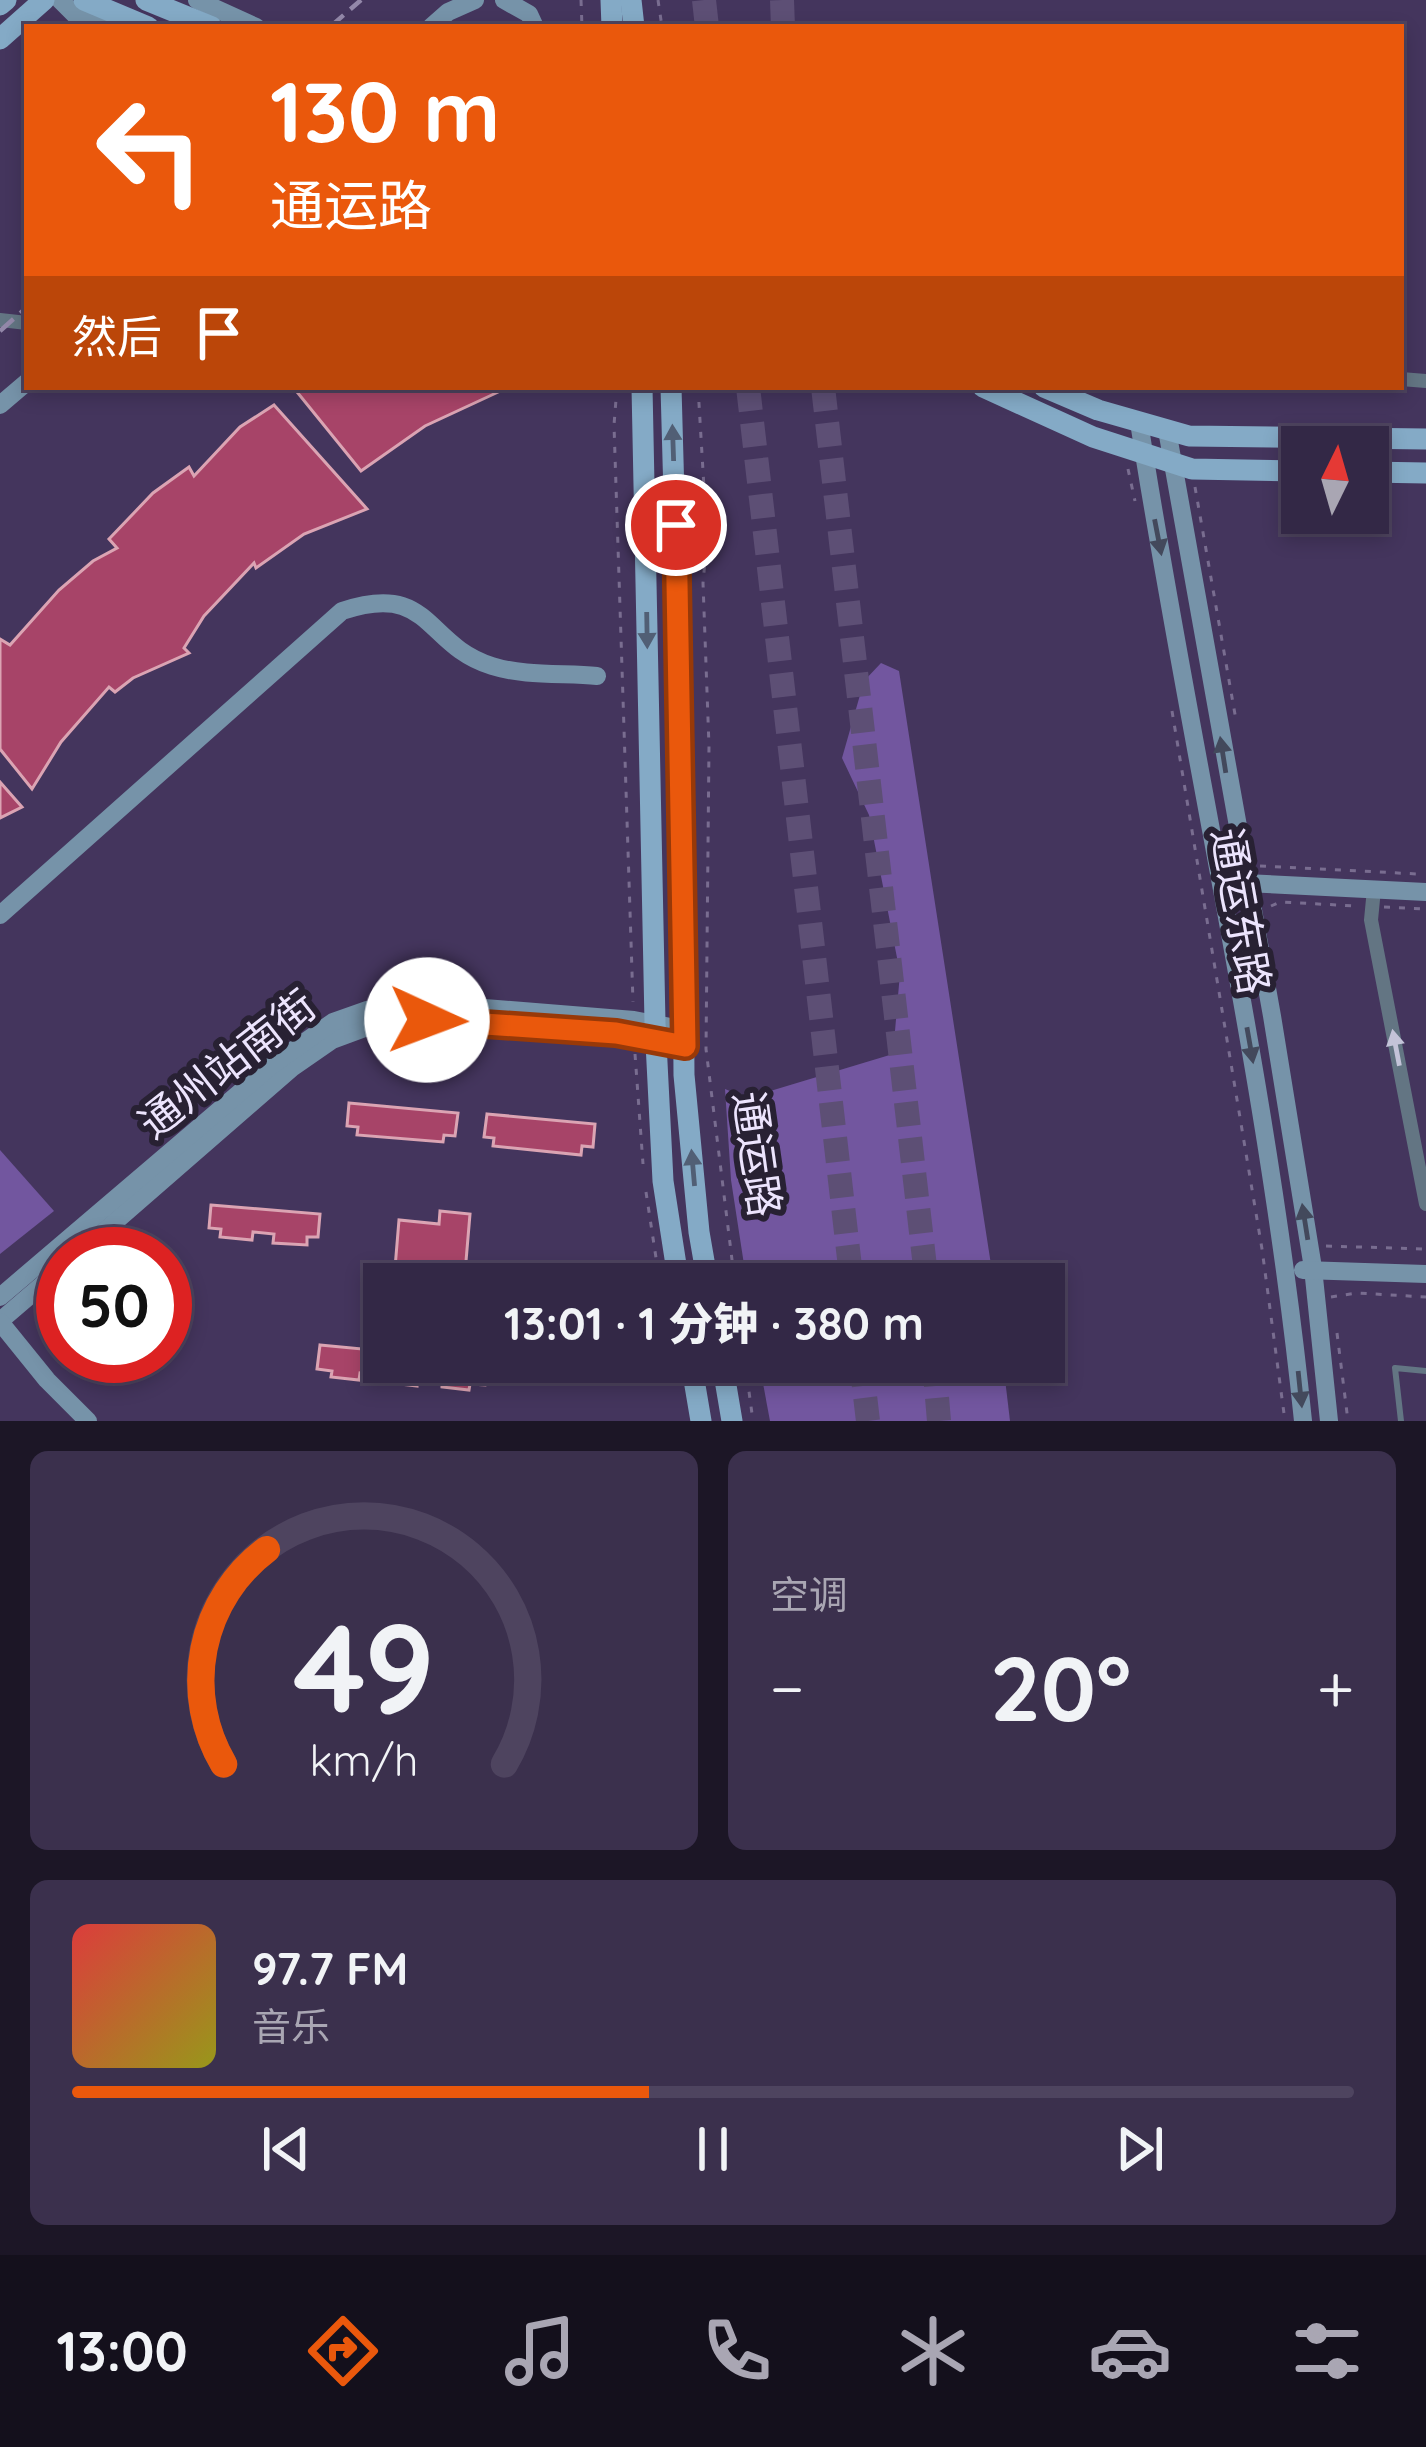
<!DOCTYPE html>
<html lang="zh">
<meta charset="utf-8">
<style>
:root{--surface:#332846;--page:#3b304d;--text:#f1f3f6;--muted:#a9a6b3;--line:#4e445f;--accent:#ea580c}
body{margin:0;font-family:Quicksand,"Noto Sans SC",sans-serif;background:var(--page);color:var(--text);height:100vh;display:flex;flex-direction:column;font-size:45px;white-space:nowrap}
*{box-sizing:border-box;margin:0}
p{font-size:39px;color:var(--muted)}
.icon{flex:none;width:66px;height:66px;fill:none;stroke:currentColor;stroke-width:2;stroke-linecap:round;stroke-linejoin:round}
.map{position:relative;height:1421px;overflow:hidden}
.side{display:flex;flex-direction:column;gap:30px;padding:30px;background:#1c1626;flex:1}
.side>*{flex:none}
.top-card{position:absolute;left:24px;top:24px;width:1380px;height:366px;border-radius:0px;box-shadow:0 6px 18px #0003,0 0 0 3px var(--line);background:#ea580c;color:#fff;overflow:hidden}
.needle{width:78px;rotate:5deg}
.tools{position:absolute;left:1281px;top:426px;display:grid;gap:24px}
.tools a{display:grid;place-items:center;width:108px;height:108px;border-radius:0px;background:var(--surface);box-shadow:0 6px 18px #0003,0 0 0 3px var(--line);font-size:60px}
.speed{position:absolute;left:36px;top:1227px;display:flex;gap:24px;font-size:60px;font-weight:700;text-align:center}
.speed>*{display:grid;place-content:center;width:156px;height:156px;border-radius:50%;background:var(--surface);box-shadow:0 6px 18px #0003,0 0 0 3px var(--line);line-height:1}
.speed .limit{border:18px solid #d22;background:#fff;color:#111}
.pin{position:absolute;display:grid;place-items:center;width:102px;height:102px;color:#fff;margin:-51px;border:6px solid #fff;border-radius:50%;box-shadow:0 3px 12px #0007}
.me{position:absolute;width:132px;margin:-66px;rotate:92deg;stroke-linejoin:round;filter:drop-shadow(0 0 9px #0008)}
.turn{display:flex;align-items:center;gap:42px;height:252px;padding:0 48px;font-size:54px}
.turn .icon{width:156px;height:156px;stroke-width:2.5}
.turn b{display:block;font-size:84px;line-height:102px}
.then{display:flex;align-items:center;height:114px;padding:0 48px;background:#0003;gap:24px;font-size:45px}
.big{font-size:90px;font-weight:800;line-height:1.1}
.side .card{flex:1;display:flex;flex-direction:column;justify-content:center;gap:18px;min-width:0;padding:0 42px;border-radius:18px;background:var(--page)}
.side .dial{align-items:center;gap:0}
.dial svg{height:312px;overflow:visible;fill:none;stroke:var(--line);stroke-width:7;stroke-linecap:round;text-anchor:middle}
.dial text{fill:var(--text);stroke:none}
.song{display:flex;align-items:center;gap:36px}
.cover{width:144px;height:144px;border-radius:18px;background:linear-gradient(135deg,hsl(0 70% 55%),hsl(60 70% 35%))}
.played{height:12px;border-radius:6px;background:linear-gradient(90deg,var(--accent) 45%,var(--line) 45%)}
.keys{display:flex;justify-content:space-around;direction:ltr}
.heat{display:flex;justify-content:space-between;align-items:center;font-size:66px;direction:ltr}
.side .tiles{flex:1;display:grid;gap:30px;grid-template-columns:1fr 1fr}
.card:last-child{grid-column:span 2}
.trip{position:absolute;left:363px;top:1263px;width:702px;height:120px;border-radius:0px;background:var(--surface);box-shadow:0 6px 18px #0003,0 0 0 3px var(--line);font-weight:800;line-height:120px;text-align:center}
.tabs{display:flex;height:192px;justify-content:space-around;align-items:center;background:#14101c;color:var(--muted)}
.tabs .icon{width:84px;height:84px}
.tabs .active{color:var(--accent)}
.tabs b{font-size:54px;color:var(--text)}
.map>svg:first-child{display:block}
.green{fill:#72569f}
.building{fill:#a74468;stroke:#dba4b3;stroke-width:3}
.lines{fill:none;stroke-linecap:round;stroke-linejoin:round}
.highway-tunnel{stroke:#5d4f75;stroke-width:24;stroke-dasharray:24 12;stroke-linecap:butt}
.path{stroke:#796d90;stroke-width:3;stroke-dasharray:6 9;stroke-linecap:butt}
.lane{stroke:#637583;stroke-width:6}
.street{stroke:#637583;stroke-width:14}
.secondary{stroke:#7693a9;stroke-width:18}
.primary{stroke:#84aac6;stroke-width:21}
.rail{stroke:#9388a9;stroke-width:4.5;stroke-dasharray:18 9;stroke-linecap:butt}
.oneway{fill:#515f75}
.oneway2{fill:#43495c}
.oneway3{fill:#c3c3d8}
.route-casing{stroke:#983908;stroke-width:30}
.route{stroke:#ea580c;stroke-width:21}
.labels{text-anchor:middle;stroke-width:12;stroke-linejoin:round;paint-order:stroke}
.street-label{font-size:42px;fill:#ece4fd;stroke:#282133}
</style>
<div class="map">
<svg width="1426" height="1421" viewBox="0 0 1426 1421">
<rect width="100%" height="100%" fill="#44355d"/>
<g class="green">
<polygon points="881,663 899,671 994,1284 747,1284 731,1180 725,1089 747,1098 893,1054 900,973 869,815 842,758 864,681"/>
<polygon points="0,1150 54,1211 0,1254"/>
<polygon points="759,1362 1003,1362 1010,1421 770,1421"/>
</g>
<g class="building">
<polygon points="293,387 509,387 425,426 361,471"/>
<polygon points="274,405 367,509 304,534 256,568 254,563 204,616 184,648 189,653 133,678 115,692 109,687 61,742 32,789 0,749 0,639 10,645 59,590 93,561 117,548 109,539 153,493 189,467 194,476 240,427"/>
<polygon points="0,782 22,807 0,818"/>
<polygon points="349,1103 458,1113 455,1136 444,1135 443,1142 357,1135 358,1127 347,1126"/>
<polygon points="487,1114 595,1124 593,1147 582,1146 581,1155 493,1146 494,1138 484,1137"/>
<polygon points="211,1205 320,1214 318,1237 307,1237 307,1245 273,1243 274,1234 253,1232 252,1240 220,1237 221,1229 209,1228"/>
<polygon points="440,1211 470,1214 465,1273 455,1272 454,1284 394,1280 399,1220 439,1224"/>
<polygon points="510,1265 623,1276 622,1284 508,1284"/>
<polygon points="320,1345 384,1351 384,1362 488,1362 485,1385 470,1384 469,1390 442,1387 442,1381 417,1379 417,1386 383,1382 384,1376 360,1373 359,1380 331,1377 332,1371 317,1369"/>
</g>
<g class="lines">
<g class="highway-tunnel">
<polyline points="704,0 707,27"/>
<polyline points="782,0 783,27"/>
<polyline points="748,387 852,1284"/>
<polyline points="823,387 927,1284"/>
<polyline points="861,1362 868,1421"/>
<polyline points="934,1362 939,1421"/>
</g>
<g class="path">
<polyline points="581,0 582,27"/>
<polyline points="658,0 662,27"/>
<polyline points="617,387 614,425 633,1002"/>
<polyline points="698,387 707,538 703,583 709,746 706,1049 735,1284"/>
<polyline points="1128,469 1135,501"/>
<polyline points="1195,487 1236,720"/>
<polyline points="1172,711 1262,1249 1285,1421"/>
<polyline points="1260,866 1418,874"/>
<polyline points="1271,906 1280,902 1357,906"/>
<polyline points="1384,907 1426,909"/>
<polyline points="635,1054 643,1164"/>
<polyline points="646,1192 660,1284"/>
<polyline points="1326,1246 1426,1249"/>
<polyline points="1331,1297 1357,1293 1426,1297"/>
<polyline points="1337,1333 1348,1421"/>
<polyline points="745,1362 753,1421"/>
</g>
<polyline class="lane" points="1401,1421 1395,1368 1426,1371"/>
<g class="street">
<polyline points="0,320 27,323"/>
<polyline points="1401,379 1426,381"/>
<polyline points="1374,889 1371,920 1426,1204"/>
</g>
<g class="secondary">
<polyline points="60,0 75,15 103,27"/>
<polyline points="197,0 256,27"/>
<polyline points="504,0 529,14 535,27"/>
<polyline points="431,27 448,12 475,0"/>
<polyline points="0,405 27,382"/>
<path d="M1139,422C1191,756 1269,1085 1303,1421"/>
<polyline points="1167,430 1272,1016 1313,1268 1329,1421"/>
<polyline points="1245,883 1426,892"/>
<path d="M0,915L342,611C432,581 424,645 492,666C523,676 564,673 597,676"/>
<polyline points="78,1254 293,1067 332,1040 378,1023 427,1020 616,1033 685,1046"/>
<polyline points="1303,1270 1426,1274"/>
<polyline points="0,1297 271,1066 333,1022 367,1010 423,1003 634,1020 686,1030"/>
<polyline points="0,1321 63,1267"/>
<polyline points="0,1322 47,1380 88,1421"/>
</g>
<g class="primary">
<polyline points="84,0 148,27"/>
<polyline points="146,0 212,27"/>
<polyline points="611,0 612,27"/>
<polyline points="631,0 634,27"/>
<polyline points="0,5 6,0"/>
<polyline points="0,39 44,0"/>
<polyline points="642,387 655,1023 663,1181 679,1284"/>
<polyline points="671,387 682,784 684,1075 699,1232 708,1284"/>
<polyline points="983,387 1093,437 1192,469 1302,471"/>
<polyline points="1044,387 1098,410 1189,436 1426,439"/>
<polyline points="1368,472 1426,473"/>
<polyline points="691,1362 701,1421"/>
<polyline points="722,1362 732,1421"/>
</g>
<g class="rail">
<polyline points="330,27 361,0"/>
<polyline points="0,331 27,307"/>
</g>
</g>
<defs><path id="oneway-solid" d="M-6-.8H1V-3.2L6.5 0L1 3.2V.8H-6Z" transform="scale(3)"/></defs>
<g class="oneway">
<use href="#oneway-solid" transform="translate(673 443) rotate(-92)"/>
<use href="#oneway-solid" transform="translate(647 630) rotate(89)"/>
<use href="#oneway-solid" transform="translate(693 1168) rotate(-95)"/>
</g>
<g class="oneway2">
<use href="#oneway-solid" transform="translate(1158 537) rotate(79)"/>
<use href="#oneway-solid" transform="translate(1223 755) rotate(-99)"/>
<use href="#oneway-solid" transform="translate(1250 1045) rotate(80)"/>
<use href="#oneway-solid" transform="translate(1305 1222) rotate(-99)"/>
<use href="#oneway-solid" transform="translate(1300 1389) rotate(84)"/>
</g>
<use class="oneway3" href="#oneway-solid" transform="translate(1396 1048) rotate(-101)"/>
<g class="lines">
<g class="route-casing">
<polyline id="route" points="427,1020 616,1033 685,1046 676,525"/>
</g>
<use href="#route" class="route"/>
</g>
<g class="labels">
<g class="street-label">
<text transform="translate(1241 911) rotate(80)" y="15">通运东路</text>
<text transform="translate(227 1064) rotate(-38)" y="15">通州站南街</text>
<text transform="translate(757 1154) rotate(82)" y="15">通运路</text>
</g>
</g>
</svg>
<div class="tools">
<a><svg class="needle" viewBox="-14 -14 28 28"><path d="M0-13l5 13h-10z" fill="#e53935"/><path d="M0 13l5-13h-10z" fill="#a9a6b3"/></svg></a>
</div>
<div class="speed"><div class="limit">50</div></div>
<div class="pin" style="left:676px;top:525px;background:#d93025"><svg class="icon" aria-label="arrive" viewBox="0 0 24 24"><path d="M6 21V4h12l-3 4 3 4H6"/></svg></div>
<svg class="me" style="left:427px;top:1020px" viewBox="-20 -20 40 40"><circle r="19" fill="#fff"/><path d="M0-13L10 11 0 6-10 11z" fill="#ea580c"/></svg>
<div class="trip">13:01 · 1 分钟 · 380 m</div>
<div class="top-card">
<div class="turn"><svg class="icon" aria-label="left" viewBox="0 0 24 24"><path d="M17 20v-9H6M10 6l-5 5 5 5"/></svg><div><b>130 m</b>通运路</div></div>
<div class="then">然后<svg class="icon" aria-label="arrive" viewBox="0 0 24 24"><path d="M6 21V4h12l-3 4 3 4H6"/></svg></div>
</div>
</div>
<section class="side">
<div class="tiles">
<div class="card dial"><svg viewBox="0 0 100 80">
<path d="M14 69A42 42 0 1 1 86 69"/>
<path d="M14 69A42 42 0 0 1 25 14" stroke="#ea580c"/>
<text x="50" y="56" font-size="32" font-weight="700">49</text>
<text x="50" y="72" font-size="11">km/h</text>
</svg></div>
<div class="card"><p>空调</p>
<div class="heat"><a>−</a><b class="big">20°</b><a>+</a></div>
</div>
<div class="card">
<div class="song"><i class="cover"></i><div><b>97.7 FM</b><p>音乐</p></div></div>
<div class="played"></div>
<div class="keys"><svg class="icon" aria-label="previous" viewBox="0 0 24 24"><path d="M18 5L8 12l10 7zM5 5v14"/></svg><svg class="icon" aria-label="pause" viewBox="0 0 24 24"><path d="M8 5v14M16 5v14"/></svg><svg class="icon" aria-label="next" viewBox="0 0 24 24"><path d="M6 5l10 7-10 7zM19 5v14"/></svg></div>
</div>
</div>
</section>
<nav class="tabs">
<b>13:00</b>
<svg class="icon active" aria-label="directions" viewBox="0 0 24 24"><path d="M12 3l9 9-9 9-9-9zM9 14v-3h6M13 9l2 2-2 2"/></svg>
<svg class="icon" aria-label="music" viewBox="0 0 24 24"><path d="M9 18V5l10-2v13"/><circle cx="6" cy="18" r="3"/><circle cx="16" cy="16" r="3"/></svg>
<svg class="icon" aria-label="phone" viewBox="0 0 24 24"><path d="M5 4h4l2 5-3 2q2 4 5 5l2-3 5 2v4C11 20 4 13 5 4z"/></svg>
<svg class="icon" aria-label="climate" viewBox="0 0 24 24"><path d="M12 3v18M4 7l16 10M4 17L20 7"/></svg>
<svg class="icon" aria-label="car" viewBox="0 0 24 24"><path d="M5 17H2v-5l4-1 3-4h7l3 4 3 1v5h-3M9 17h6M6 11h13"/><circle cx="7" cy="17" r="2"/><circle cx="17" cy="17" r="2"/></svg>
<svg class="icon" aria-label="filters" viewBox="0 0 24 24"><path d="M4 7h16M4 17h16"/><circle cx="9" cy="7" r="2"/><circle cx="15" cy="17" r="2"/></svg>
</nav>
